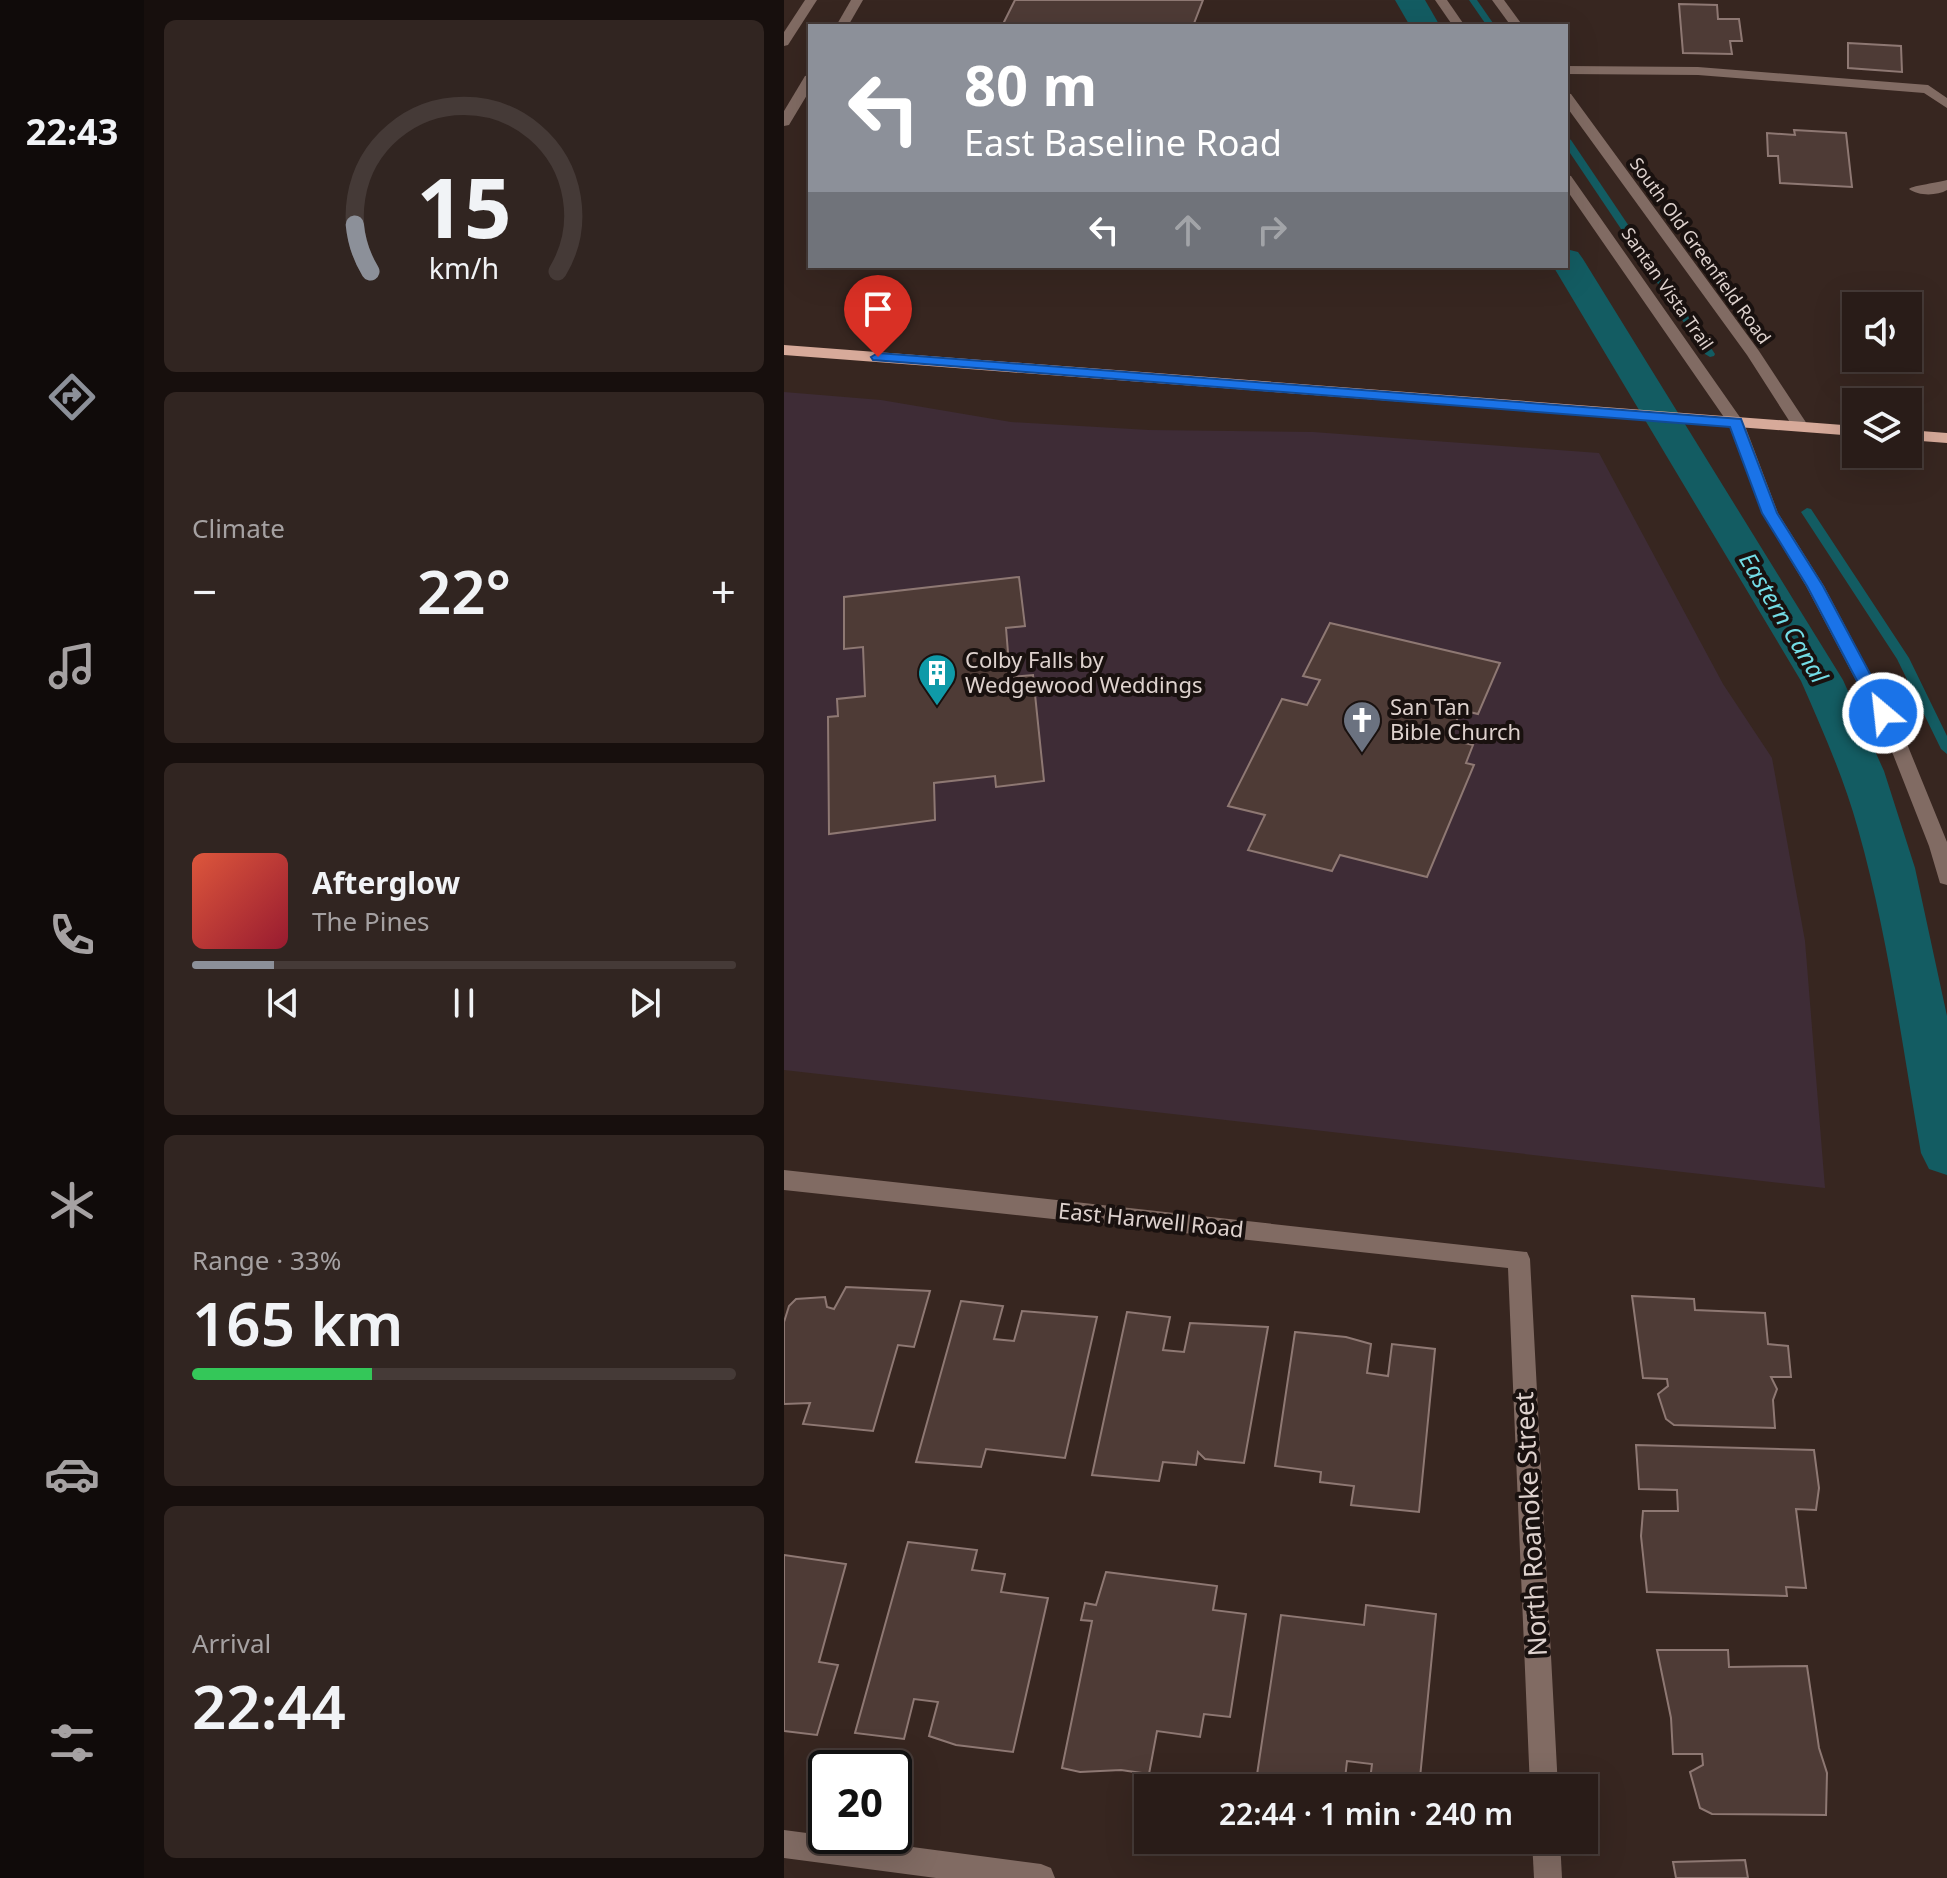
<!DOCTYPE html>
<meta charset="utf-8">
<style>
:root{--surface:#291c18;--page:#312521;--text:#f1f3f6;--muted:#a5a1a2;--line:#453a37;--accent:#8c9099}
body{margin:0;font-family:"Noto Sans",sans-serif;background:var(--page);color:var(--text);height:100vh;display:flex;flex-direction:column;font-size:30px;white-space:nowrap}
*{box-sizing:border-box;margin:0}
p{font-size:26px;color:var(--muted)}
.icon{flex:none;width:44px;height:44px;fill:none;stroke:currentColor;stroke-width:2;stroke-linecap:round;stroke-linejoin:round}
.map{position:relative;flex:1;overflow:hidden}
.sheet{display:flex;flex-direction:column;gap:20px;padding:20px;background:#170f0d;width:640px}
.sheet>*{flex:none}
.top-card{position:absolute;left:24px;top:24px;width:760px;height:244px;border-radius:0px;box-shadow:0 8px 32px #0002,0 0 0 2px var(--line);background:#8c9099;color:#fff;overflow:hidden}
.controls{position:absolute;left:1058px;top:292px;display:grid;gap:16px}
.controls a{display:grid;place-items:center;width:80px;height:80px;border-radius:0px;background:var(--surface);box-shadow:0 8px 32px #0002,0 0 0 2px var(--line);font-size:40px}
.speed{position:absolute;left:24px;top:1750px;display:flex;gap:16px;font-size:40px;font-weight:700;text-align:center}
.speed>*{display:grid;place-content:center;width:104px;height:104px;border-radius:50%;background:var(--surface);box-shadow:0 8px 32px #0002,0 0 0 2px var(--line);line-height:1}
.speed .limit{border:4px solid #111;border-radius:12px;background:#fff;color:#111}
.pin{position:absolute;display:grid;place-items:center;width:68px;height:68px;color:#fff;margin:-82px -34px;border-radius:50% 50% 50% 0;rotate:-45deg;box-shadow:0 0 8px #0007}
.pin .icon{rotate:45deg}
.me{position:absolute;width:88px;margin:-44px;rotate:332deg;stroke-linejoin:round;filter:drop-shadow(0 0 6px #0008)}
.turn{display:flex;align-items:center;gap:28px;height:168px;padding:0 24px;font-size:36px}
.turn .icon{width:104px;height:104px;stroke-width:2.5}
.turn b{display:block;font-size:56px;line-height:68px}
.lanes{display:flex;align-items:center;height:76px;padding:0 24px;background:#0003;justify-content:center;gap:40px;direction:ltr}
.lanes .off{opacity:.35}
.big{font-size:60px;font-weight:600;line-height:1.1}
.sheet .card{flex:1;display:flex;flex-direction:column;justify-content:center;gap:12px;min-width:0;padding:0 28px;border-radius:12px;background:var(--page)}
.sheet .dial{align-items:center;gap:0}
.dial svg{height:208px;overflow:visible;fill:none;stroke:var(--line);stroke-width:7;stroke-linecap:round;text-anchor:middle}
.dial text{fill:var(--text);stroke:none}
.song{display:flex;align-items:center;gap:24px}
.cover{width:96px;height:96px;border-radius:12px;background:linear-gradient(135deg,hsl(10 70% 55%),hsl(350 70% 35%))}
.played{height:8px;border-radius:4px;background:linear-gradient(90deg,var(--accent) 15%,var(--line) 15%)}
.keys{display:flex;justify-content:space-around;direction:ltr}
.heat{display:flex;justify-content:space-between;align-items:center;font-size:44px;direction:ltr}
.charge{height:12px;border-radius:6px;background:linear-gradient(90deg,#34c759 33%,var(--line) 0)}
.trip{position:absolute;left:350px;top:1774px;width:464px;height:80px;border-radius:0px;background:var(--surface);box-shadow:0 8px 32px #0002,0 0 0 2px var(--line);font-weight:600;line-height:80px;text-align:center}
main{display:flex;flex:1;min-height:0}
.dock{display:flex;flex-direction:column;width:144px;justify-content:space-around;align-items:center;background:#100b0a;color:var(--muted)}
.dock .icon{width:56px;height:56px}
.dock .active{color:var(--accent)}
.dock b{font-size:36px;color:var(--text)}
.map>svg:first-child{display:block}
.commercial{fill:#3e2c36}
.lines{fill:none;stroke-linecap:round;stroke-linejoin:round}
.stream{fill:#135c62;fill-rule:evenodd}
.canal{fill:#135c62;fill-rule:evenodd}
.building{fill:#4e3b36;stroke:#8e7873;stroke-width:2}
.minor{fill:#816b63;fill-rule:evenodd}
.major{fill:#d7aa9a;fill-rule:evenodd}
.route{fill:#1a73e8;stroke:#114b97;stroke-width:2}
.labels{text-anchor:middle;stroke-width:8;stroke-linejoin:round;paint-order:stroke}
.far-street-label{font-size:18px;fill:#ded2ce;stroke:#19110f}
.poi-label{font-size:22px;fill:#ded2ce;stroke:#19110f;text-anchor:start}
.street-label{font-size:22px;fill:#ded2ce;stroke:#19110f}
.water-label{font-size:24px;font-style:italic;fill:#73dce5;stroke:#19110f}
.near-street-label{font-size:26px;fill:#ded2ce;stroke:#19110f}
</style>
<main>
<nav class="dock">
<b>22:43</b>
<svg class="icon active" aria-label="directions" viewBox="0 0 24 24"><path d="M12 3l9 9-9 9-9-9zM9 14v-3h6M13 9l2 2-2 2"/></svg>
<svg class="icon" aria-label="music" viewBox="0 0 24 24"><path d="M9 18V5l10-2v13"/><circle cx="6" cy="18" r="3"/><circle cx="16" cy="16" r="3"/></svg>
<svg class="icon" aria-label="phone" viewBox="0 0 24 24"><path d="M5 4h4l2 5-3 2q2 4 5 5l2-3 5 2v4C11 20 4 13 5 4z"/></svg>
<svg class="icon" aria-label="climate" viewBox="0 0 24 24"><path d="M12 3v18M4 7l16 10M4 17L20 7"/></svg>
<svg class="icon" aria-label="car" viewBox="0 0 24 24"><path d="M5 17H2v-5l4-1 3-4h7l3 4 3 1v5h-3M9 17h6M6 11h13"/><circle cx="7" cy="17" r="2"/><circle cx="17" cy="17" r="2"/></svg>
<svg class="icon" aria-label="filters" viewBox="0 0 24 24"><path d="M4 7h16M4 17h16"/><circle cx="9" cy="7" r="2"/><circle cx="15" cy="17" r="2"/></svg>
</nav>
<section class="sheet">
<div class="card dial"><svg viewBox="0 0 100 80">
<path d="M14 69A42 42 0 1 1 86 69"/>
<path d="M14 69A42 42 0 0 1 8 51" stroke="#8c9099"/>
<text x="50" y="56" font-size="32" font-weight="700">15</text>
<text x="50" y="72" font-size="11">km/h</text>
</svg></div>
<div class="card"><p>Climate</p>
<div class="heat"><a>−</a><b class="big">22°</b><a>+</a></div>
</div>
<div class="card">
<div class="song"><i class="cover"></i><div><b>Afterglow</b><p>The Pines</p></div></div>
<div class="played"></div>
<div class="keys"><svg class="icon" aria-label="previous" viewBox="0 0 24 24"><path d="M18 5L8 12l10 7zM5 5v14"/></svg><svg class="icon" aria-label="pause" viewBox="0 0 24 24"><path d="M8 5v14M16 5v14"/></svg><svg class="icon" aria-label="next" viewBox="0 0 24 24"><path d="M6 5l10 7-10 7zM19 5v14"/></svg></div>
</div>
<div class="card"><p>Range · 33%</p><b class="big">165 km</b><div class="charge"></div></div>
<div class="card"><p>Arrival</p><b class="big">22:44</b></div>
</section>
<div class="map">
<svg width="1163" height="1878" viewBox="0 0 1163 1878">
<rect width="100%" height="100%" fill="#372620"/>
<polygon class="commercial" points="0,392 97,400 227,422 365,430 529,432 815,453 939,684 988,758 1021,941 1041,1188 0,1070"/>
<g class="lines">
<g class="stream">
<polygon points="685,0 693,0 711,26 703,26"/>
<polygon points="782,137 787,140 931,354 930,356 926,357 921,354 782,147"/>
<polygon points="1023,508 1027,509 1125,658 1163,736 1163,754 1157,749 1113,659 1017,512"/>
</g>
<g class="canal">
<polygon points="611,0 641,0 656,26 626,26"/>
<path d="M782,249L794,252L799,259L1059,680L1100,771L1131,868L1163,1016V1175L1145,1169L1137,1153C1118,1045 1104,935 1074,829C1060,778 1038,729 1017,681L769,266H782Z"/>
</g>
</g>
<g class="building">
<polygon points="231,0 419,0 409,26 218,26"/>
<polygon points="895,4 933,5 934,19 955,19 958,41 946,41 948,54 899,53"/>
<polygon points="1064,43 1117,46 1118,72 1064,68"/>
<polygon points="1010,130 1062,133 1068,187 996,183 994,156 984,156 983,133 1011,135"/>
<polygon points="235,577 241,626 222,628 226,677 249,675 260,781 212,787 211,776 150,783 151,820 45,834 44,717 54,716 53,699 81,696 79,647 60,649 60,597"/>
<polygon points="546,623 716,663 694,714 677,710 665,739 689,745 682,763 690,765 643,877 556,855 548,871 464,850 481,815 444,806 498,699 523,705 536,680 519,676"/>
<polygon points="62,1287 146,1291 130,1347 114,1345 89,1431 19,1424 26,1403 0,1404 0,1322 5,1306 12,1299 41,1297 43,1307 50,1309"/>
<polygon points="848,1296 910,1299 911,1310 981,1313 984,1344 1004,1346 1007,1377 987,1377 993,1389 989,1400 991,1428 890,1425 882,1419 874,1394 884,1386 883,1379 859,1378"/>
<polygon points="177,1301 219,1306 210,1339 230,1341 238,1311 313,1317 281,1458 202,1449 197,1467 132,1462"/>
<polygon points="343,1312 386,1317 379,1350 400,1352 406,1323 484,1327 460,1463 421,1459 414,1452 412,1465 379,1462 375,1481 308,1475"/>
<polygon points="511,1332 562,1337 587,1344 583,1373 604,1376 608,1344 651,1349 635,1512 567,1505 570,1486 536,1482 537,1472 491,1466"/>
<polygon points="852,1445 1030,1450 1035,1488 1032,1510 1012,1509 1022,1588 1002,1587 1003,1596 863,1592 857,1536 859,1511 894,1511 893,1490 855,1489"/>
<polygon points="124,1542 193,1550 188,1570 221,1574 217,1592 264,1598 229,1752 172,1745 145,1736 154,1702 130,1699 120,1739 71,1733"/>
<polygon points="0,1555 62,1564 35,1662 54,1665 33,1735 0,1731"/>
<polygon points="322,1572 433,1586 429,1610 462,1614 446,1717 420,1714 416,1737 373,1731 365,1774 337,1770 296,1772 278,1768 308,1621 297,1620 301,1603 312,1605"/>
<polygon points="582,1605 652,1614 635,1788 585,1788 588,1764 563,1761 560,1788 471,1788 497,1615 580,1625"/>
<polygon points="873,1650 944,1650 945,1667 1023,1666 1035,1748 1043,1773 1042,1815 928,1814 916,1808 906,1772 919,1765 918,1754 889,1754 887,1718"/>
<polygon points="961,1860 964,1878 892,1878 889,1862"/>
</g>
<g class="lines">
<g class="minor">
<polygon points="21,0 33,0 4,45 0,46 0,32"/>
<polygon points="67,0 79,0 64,26 52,26"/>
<polygon points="651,0 663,0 681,26 669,26"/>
<polygon points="708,0 720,0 739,26 727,26"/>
<polygon points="782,66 914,67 1144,85 1163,98 1163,108 1140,93 914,75 782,74"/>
<polygon points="26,75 26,90 5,125 0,126 0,111 21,76"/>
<polygon points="782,93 787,94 975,351 1025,427 1023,430 1011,430 963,355 782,106"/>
<polygon points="782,175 787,176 960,423 994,513 1040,586 1121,739 1163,842 1163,885 1156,883 1145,846 1103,739 1022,586 978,513 944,423 782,189"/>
<path d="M1163,180V190C1153,196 1134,196 1125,189C1130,185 1154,183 1163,180Z"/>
<polygon points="0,1170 743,1252 746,1259 774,1788 746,1788 724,1268 0,1190"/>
<polygon points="0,1830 257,1864 267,1868 271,1878 152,1878 0,1858"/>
<polygon points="748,1840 776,1840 778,1878 750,1878"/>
</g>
<g class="major">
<polygon points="0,345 1072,426 1072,436 0,355"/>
<polygon points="1124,430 1163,433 1163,443 1124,440"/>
</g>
</g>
<polygon class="route" points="94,353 957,419 993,513 1039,586 1107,713 1099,719 1090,713 1023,586 978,513 946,427 89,360 87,357"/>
<defs>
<g id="building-pin" transform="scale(2)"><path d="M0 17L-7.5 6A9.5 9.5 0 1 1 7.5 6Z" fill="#0f9aa8" stroke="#19110f"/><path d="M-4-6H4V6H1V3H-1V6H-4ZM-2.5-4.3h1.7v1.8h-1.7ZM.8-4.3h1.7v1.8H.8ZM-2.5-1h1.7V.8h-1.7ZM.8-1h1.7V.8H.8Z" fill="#fff"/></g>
<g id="church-pin" transform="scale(2)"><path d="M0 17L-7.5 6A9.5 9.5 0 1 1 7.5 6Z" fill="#6b7280" stroke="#19110f"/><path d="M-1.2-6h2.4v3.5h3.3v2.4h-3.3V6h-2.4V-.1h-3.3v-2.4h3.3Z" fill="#fff"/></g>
</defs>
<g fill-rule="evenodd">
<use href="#building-pin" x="153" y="673"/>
<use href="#church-pin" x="578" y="720"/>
</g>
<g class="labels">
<g class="far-street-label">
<text transform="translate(916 251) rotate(54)" y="6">South Old Greenfield Road</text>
<text transform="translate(883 289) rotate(55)" y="6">Santan Vista Trail</text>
</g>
<g class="poi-label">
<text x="181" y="668">Colby Falls by<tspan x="181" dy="25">Wedgewood Weddings</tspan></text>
<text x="606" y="715">San Tan<tspan x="606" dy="25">Bible Church</tspan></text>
</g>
<g class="street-label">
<text transform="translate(367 1220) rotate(6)" y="8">East Harwell Road</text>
</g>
<g class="water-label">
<text transform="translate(999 618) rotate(59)" y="8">Eastern Canal</text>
</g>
<g class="near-street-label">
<text transform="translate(747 1524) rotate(-93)" y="9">North Roanoke Street</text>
</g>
</g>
</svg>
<div class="controls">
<a><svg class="icon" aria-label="sound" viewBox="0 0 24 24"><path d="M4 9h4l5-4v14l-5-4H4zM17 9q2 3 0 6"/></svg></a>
<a><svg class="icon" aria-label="layers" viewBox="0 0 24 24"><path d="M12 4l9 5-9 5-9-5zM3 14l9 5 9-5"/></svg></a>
</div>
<div class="speed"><div class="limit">20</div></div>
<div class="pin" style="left:94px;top:357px;background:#d93025"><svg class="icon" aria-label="arrive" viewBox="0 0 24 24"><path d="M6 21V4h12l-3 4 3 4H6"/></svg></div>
<svg class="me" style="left:1099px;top:713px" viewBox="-20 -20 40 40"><circle r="17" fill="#1a73e8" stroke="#fff" stroke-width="3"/><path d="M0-11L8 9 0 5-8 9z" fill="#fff"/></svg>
<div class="trip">22:44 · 1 min · 240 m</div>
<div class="top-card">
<div class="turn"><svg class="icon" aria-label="left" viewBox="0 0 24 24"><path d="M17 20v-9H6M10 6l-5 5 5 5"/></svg><div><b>80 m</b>East Baseline Road</div></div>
<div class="lanes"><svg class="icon" aria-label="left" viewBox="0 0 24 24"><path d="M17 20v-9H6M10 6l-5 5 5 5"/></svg><svg class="icon off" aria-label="ahead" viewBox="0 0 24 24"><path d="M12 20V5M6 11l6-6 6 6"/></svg><svg class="icon off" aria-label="right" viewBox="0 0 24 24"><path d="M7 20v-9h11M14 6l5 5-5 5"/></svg></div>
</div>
</div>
</main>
